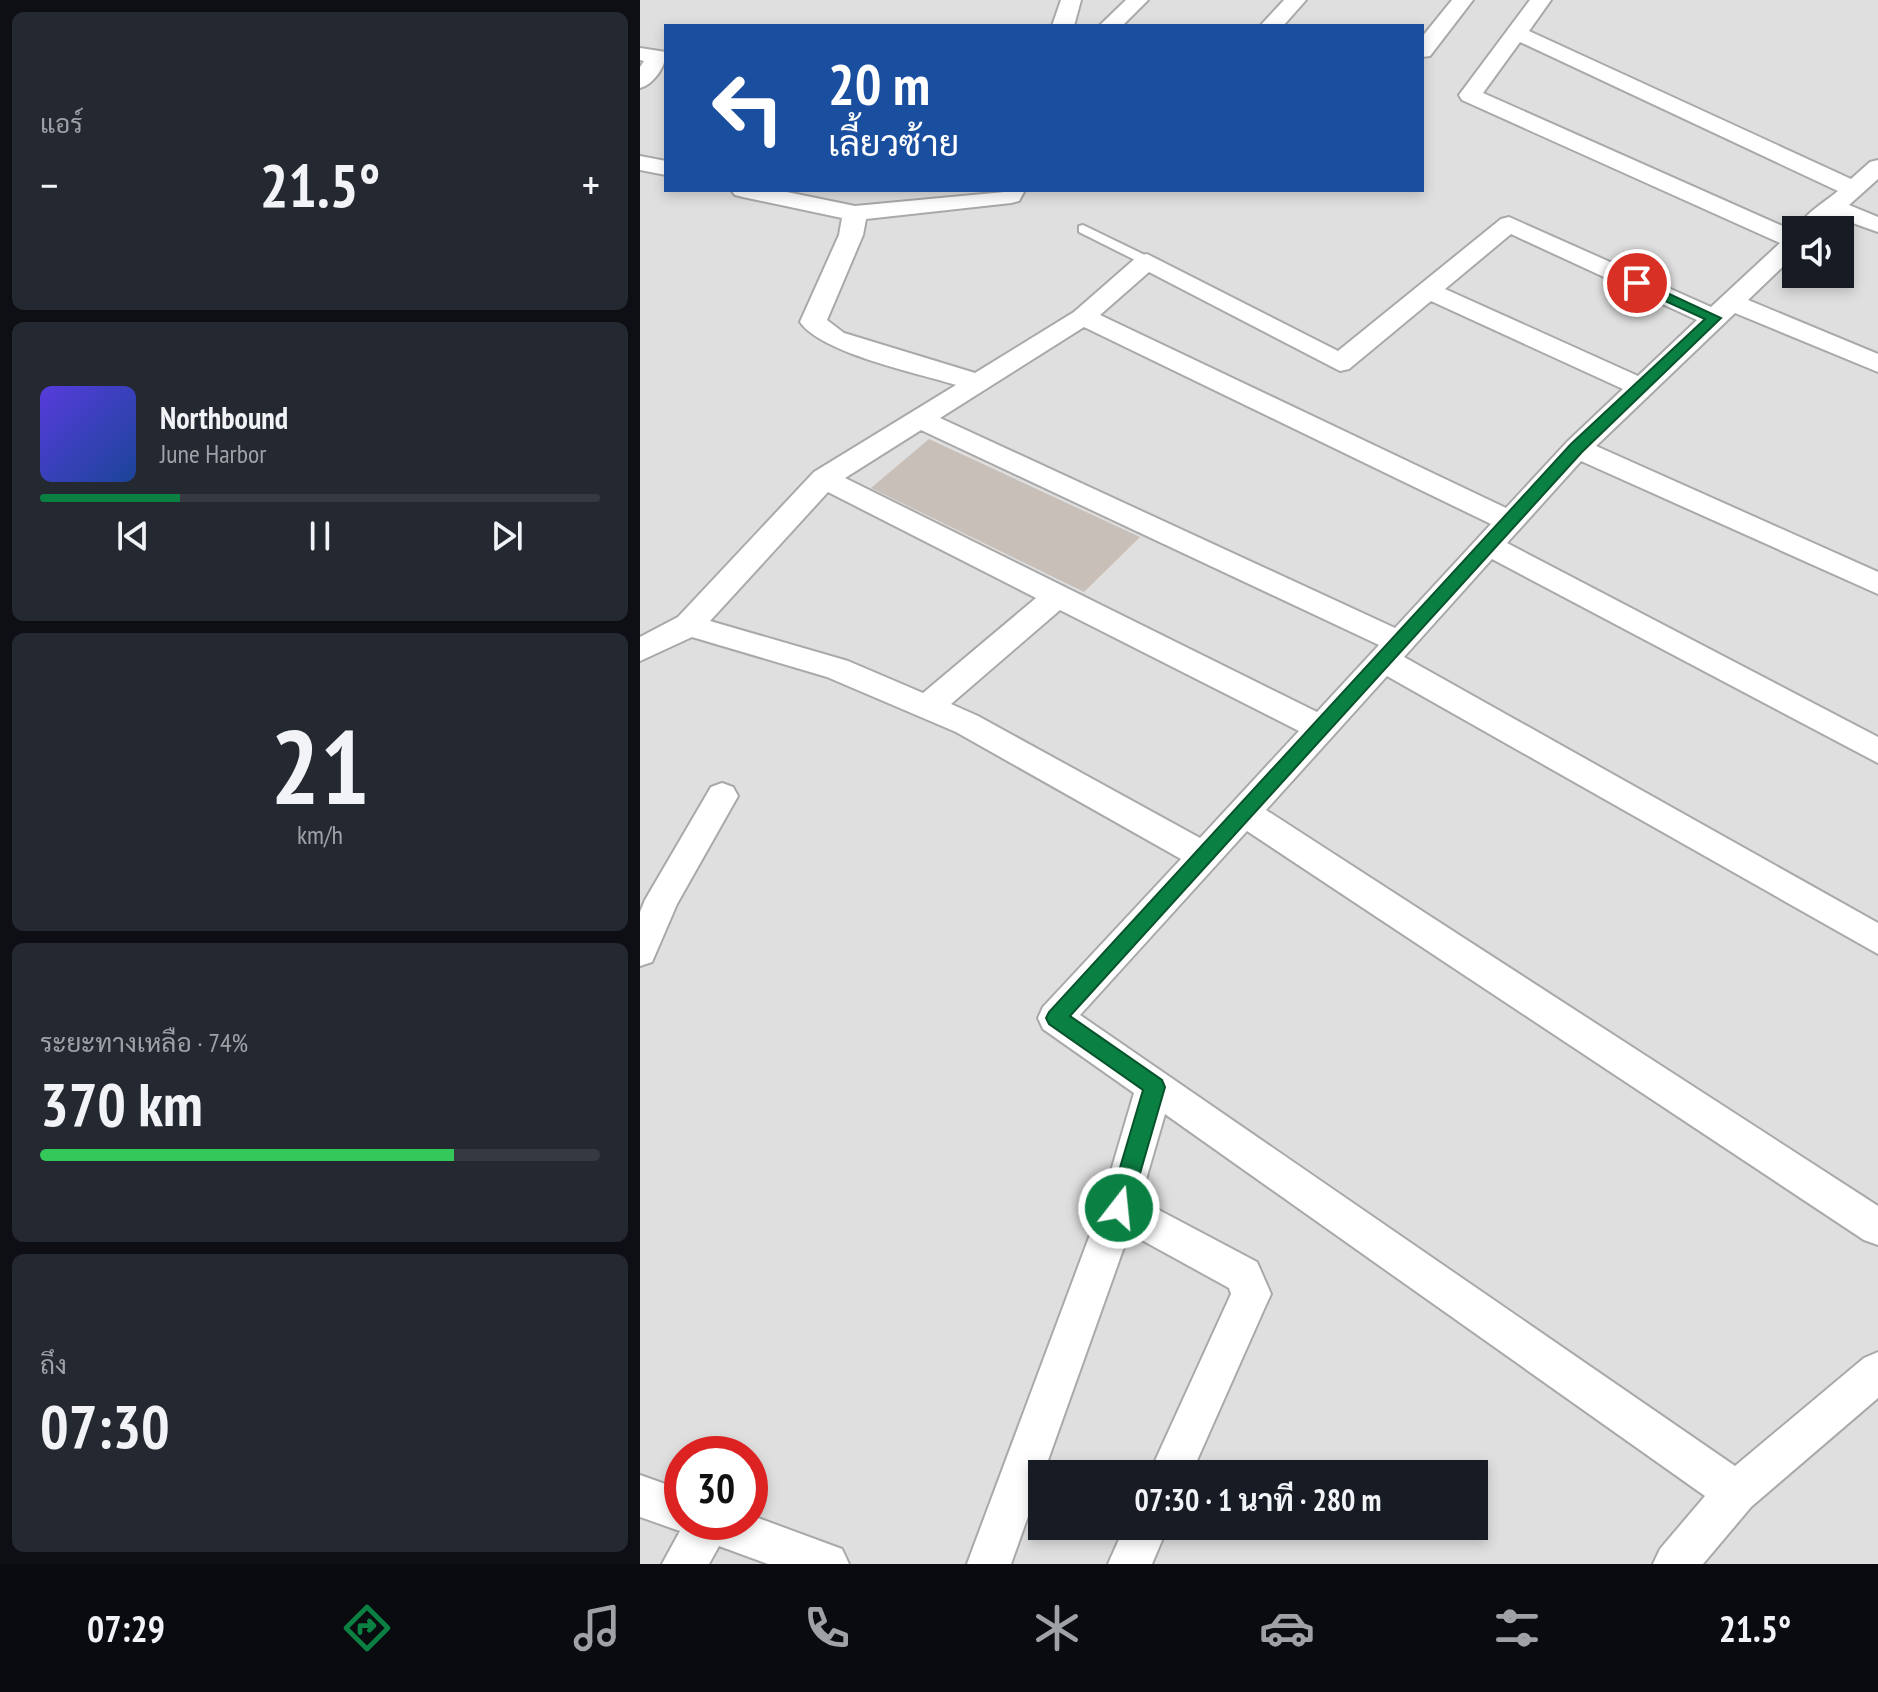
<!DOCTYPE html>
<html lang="th">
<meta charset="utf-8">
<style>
:root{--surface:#171b24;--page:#242831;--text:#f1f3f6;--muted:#9ea1a6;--line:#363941;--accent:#0b8043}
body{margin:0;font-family:"PT Sans Narrow",Sarabun,sans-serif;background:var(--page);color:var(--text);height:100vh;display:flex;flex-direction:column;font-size:30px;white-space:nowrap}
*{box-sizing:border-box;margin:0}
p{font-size:26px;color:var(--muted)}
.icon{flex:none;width:44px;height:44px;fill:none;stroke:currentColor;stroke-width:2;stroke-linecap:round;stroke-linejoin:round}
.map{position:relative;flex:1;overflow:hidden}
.side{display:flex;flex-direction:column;gap:12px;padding:12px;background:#0d0f14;width:640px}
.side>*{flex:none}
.guide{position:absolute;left:24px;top:24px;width:760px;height:168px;border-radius:0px;box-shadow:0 4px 12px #0003;background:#1a4fa0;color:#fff;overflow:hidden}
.controls{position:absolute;left:1142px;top:216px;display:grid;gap:16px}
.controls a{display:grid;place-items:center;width:72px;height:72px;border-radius:0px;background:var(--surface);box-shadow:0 4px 12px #0003;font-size:40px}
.speed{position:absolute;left:24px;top:1436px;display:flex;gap:16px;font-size:40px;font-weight:700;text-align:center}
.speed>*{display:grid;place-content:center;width:104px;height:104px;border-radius:50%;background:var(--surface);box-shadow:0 4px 12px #0003;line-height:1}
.speed .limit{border:12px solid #d22;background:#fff;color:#111}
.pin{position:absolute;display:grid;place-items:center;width:68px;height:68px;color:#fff;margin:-34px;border:4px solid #fff;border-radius:50%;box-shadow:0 2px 8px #0007}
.me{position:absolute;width:88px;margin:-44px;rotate:16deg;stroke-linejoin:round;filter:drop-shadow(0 0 6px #0008)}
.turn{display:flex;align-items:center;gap:28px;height:168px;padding:0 32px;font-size:36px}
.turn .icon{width:104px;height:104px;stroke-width:2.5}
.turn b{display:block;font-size:56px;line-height:68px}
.big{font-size:60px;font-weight:700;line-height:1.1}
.side .tile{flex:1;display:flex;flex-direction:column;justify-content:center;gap:12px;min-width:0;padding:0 28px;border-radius:12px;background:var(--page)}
.side .dial{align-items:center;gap:0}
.dial b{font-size:104px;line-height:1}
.song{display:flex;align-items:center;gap:24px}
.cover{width:96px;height:96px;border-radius:12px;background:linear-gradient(135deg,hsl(250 70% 55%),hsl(220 70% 35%))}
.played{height:8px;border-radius:4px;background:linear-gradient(90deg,var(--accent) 25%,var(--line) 25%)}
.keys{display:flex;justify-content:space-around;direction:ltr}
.heat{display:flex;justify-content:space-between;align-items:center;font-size:44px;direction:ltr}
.charge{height:12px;border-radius:6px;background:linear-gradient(90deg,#34c759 74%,var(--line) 0)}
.trip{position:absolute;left:388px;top:1460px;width:460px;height:80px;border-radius:0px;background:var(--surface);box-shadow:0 4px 12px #0003;font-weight:700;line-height:80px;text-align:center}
.dock{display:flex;height:128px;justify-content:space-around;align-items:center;background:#090b0e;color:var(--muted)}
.dock .icon{width:56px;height:56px}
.dock .current{color:var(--accent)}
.dock b{font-size:36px;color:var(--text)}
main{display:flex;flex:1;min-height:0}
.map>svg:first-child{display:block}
.residential{fill:#e0dfdf;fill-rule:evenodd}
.building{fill:#c7bfb8}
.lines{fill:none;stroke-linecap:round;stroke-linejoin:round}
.lane-casing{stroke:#a9a9a9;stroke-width:4}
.street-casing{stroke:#a9a9a9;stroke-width:4}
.lane{fill:#fff;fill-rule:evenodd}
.street{fill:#fff;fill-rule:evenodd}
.route{fill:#0b8043;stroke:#07532c;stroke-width:2}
</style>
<main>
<section class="side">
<div class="tile"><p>แอร์</p>
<div class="heat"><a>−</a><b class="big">21.5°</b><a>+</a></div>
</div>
<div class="tile">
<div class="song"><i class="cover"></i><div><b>Northbound</b><p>June Harbor</p></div></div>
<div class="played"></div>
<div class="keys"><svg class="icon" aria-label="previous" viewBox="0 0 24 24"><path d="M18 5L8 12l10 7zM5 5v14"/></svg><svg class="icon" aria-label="pause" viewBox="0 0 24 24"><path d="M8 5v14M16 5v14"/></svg><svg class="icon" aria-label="next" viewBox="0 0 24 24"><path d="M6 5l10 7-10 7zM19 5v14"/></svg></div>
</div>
<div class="tile dial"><b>21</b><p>km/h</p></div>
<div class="tile"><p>ระยะทางเหลือ · 74%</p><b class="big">370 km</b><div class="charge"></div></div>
<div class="tile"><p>ถึง</p><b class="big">07:30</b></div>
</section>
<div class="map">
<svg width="1238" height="1564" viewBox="0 0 1238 1564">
<rect width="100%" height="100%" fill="#f2efe9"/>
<path class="residential" d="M0,0H1238V1564H0ZM26,26H782V190H26ZM1156,230H1200V274H1156ZM42,1454H110V1522H42ZM402,1474H834V1526H402Z"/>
<polygon class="building" points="289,439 500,537 444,592 231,488"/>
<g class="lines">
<g class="lane-casing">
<polygon id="lane" points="443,225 511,258 513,261 511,264 503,264 439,232 439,226"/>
</g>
<g class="street-casing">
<g id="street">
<polygon points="421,0 441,0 434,26 412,26"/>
<polygon points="486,0 508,0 482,26 459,26"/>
<polygon points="644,0 666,0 643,26 620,26"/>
<polygon points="812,0 833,0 790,56 782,57 782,37"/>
<path d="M890,0H911L889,31L1211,179L1230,162L1238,160V179L1209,205L1238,217V232L1196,217L1181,230L1156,231C1161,216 1185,202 1198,191L880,42L843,93L1156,232V254L1108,300L1238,354V372L1095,313L956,446L1238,572V594L941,461L867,543L1238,737V763L852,559L764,657L1238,923V954L747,676L626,810L1238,1206V1245L1224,1240L607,831L440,1015L1095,1466L1224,1358L1238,1352V1398L1111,1507L1063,1564H1013L1020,1549L1065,1496L525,1114L500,1200L617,1262L631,1294L625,1307L551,1474H509L591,1294L589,1288L489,1233L371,1564H327L460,1208L494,1093L403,1029L398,1018L403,1007L541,859L316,732L187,677L52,637L0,661V637L38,617L174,472L316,385C278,373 181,353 160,322L199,235L202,218L103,197L95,195L91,190H137L215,206L385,190L379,201L371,203L226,219L223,235L187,320L204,333L335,373L434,312L498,256L507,254L698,351L861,219L869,217L1071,307L1140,243L822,100L819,95ZM871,234L1057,320L998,376L805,289ZM509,272L700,371L709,369L791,301L983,389L927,442L866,508L460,315ZM444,327L851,524L755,628L300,418ZM281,430L739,645L677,712L205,478ZM188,492L396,598L283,693L208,661L70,621ZM420,610L659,731L560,838L338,716L311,704Z"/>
<path d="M0,48L26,52C26,66 14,84 0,88V67L4,61L0,60Z"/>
<polygon points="0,156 26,161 26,175 0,170"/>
<polygon points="82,783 93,787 98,796 37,904 12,962 0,966 0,912 5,900 71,787"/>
<polygon points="0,1475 42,1490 42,1522 110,1522 110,1515 202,1549 209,1564 128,1564 79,1546 69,1564 22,1564 40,1531 0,1517"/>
<polygon points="485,1526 528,1526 512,1564 468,1564"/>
</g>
</g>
<use href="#lane" class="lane"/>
<use href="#street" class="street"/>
</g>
<polygon class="route" points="997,279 1081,318 942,452 430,1016 522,1080 525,1087 490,1208 487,1215 479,1218 472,1215 468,1208 503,1090 409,1024 406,1018 409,1012 931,444 1065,319 992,286 990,283"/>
</svg>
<div class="controls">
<a><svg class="icon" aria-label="sound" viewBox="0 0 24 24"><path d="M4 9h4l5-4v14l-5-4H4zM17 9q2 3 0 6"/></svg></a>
</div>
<div class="speed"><div class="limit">30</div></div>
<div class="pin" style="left:997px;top:283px;background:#d93025"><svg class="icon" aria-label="arrive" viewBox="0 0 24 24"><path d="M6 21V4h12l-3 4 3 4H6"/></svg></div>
<svg class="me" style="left:479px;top:1208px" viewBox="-20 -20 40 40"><circle r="17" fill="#0b8043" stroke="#fff" stroke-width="3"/><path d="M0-11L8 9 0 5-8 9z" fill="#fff"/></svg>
<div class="trip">07:30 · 1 นาที · 280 m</div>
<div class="guide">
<div class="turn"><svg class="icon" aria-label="left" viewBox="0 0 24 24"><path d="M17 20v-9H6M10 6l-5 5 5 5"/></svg><div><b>20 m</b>เลี้ยวซ้าย</div></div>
</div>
</div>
</main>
<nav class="dock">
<b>07:29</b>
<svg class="icon current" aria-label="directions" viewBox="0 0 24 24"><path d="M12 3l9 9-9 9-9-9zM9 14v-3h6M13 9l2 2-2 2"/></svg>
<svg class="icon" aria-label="music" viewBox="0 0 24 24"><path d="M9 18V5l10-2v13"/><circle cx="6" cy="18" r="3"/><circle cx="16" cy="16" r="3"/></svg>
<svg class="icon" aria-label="phone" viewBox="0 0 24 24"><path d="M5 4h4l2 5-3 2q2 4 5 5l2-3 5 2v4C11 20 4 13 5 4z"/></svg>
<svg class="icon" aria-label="climate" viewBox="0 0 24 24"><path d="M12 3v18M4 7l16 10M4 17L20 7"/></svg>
<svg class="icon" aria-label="car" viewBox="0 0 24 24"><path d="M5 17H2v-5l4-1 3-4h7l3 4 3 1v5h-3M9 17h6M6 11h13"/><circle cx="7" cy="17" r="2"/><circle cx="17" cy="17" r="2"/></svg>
<svg class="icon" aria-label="filters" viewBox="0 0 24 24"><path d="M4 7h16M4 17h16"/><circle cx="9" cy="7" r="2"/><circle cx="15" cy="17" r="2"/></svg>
<b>21.5°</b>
</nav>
